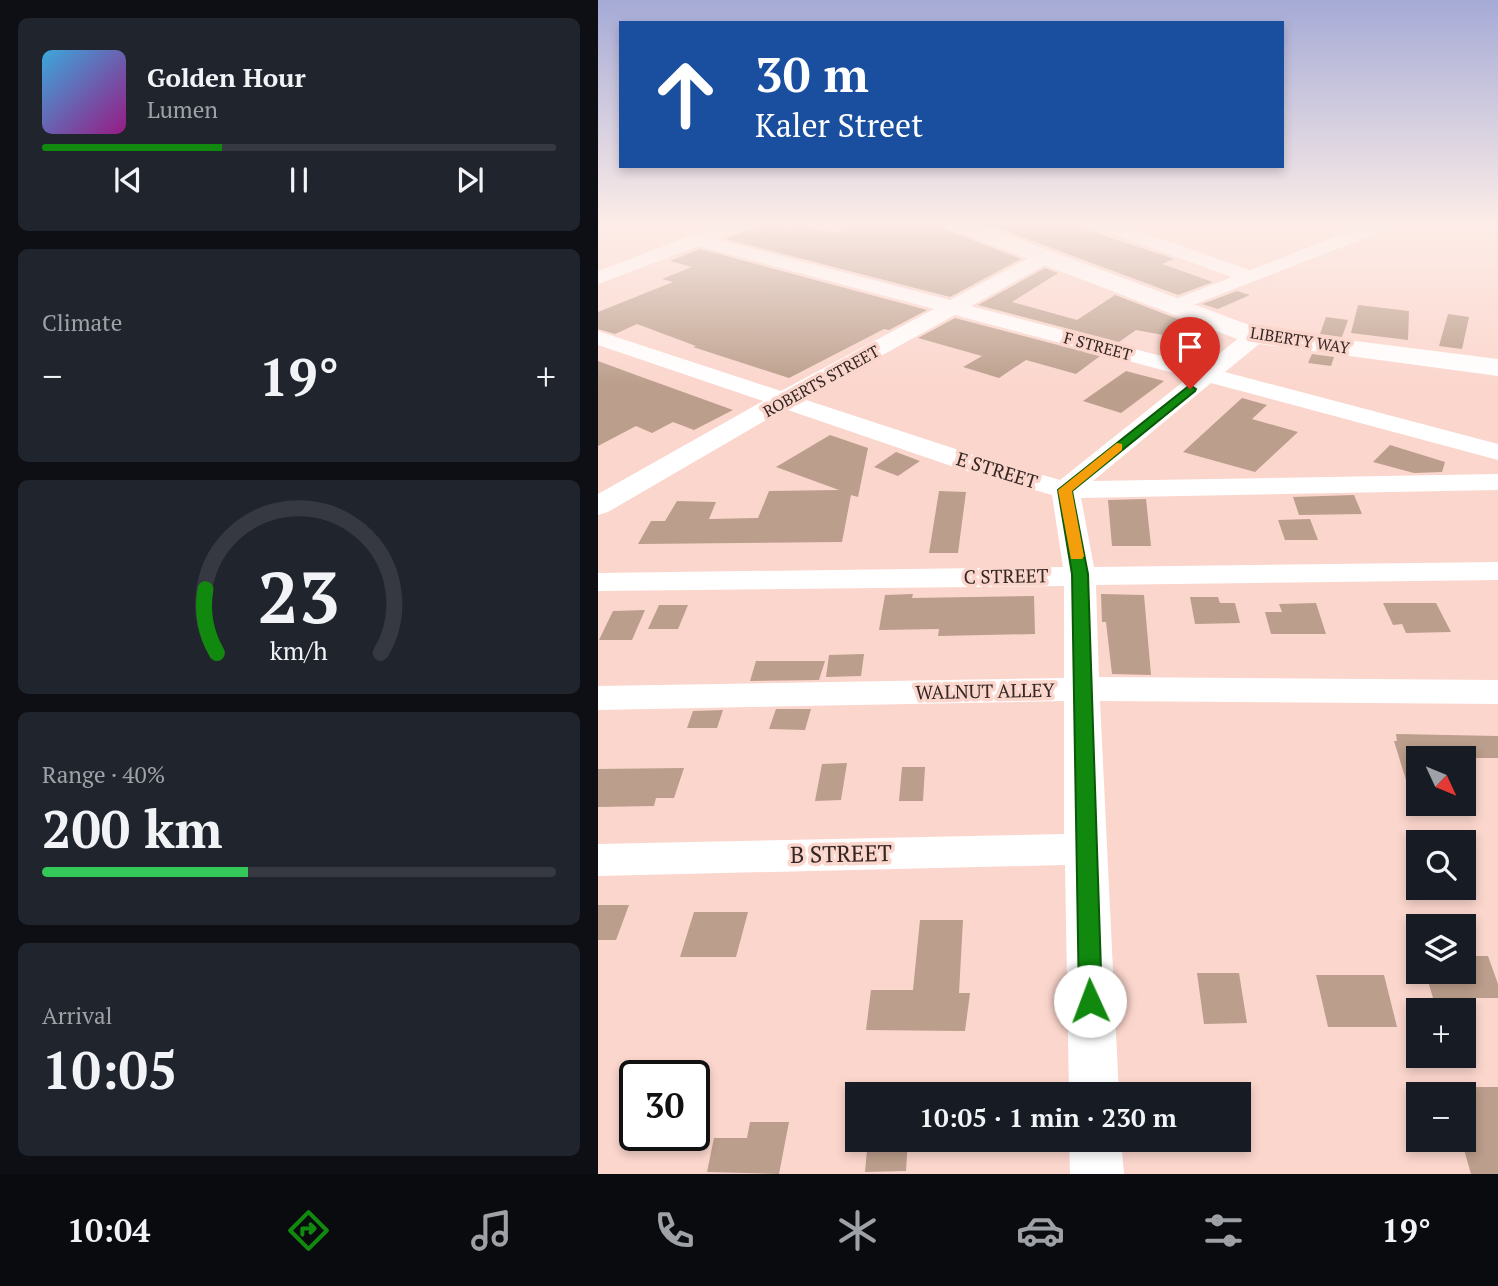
<!DOCTYPE html>
<meta charset="utf-8">
<style>
:root{--surface:#171b24;--page:#20242c;--text:#f1f3f6;--muted:#9ea1a6;--line:#363941;--accent:#10890e}
body{margin:0;font-family:"PT Serif",serif;background:var(--page);color:var(--text);height:100vh;display:flex;flex-direction:column;font-size:26px;white-space:nowrap}
*{box-sizing:border-box;margin:0}
p{font-size:23px;color:var(--muted)}
.icon{flex:none;width:38px;height:38px;fill:none;stroke:currentColor;stroke-width:2;stroke-linecap:round;stroke-linejoin:round}
.map{position:relative;flex:1;overflow:hidden}
.details{display:flex;flex-direction:column;gap:18px;padding:18px;background:#0d0f14;width:598px}
.details>*{flex:none}
.top-card{position:absolute;left:21px;top:21px;width:665px;height:147px;border-radius:0px;box-shadow:0 4px 10px #0003;background:#1a4fa0;color:#fff;overflow:hidden}
.needle{width:46px;rotate:134deg}
.controls{position:absolute;left:808px;top:746px;display:grid;gap:14px}
.controls a{display:grid;place-items:center;width:70px;height:70px;border-radius:0px;background:var(--surface);box-shadow:0 4px 10px #0003;font-size:35px}
.speed{position:absolute;left:21px;top:1060px;display:flex;gap:14px;font-size:35px;font-weight:700;text-align:center}
.speed>*{display:grid;place-content:center;width:91px;height:91px;border-radius:50%;background:var(--surface);box-shadow:0 4px 10px #0003;line-height:1}
.speed .limit{border:4px solid #111;border-radius:10px;background:#fff;color:#111}
.pin{position:absolute;display:grid;place-items:center;width:60px;height:60px;color:#fff;margin:-72px -30px;border-radius:50% 50% 50% 0;rotate:-45deg;box-shadow:0 0 7px #0007}
.pin .icon{rotate:45deg}
.me{position:absolute;width:77px;margin:-38px;rotate:358deg;stroke-linejoin:round;filter:drop-shadow(0 0 5px #0008)}
.turn{display:flex;align-items:center;gap:24px;height:147px;padding:0 21px;font-size:32px}
.turn .icon{width:91px;height:91px;stroke-width:2.5}
.turn b{display:block;font-size:49px;line-height:60px}
.big{font-size:52px;font-weight:800;line-height:1.1}
.details .tile{flex:1;display:flex;flex-direction:column;justify-content:center;gap:10px;min-width:0;padding:0 24px;border-radius:10px;background:var(--page)}
.details .dial{align-items:center;gap:0}
.dial svg{height:182px;overflow:visible;fill:none;stroke:var(--line);stroke-width:7;stroke-linecap:round;text-anchor:middle}
.dial text{fill:var(--text);stroke:none}
.song{display:flex;align-items:center;gap:21px}
.cover{width:84px;height:84px;border-radius:10px;background:linear-gradient(135deg,hsl(200 70% 55%),hsl(310 70% 35%))}
.played{height:7px;border-radius:4px;background:linear-gradient(90deg,var(--accent) 35%,var(--line) 35%)}
.keys{display:flex;justify-content:space-around;direction:ltr}
.heat{display:flex;justify-content:space-between;align-items:center;font-size:38px;direction:ltr}
.charge{height:10px;border-radius:5px;background:linear-gradient(90deg,#34c759 40%,var(--line) 0)}
.trip{position:absolute;left:247px;top:1082px;width:406px;height:70px;border-radius:0px;background:var(--surface);box-shadow:0 4px 10px #0003;font-weight:800;line-height:70px;text-align:center}
.dock{display:flex;height:112px;justify-content:space-around;align-items:center;background:#090b0e;color:var(--muted)}
.dock .icon{width:49px;height:49px}
.dock .current{color:var(--accent)}
.dock b{font-size:32px;color:var(--text)}
main{display:flex;flex:1;min-height:0}
.map>svg:first-child{display:block}
.building{fill:#bb9e8b}
.lines{fill:none;stroke-linecap:round;stroke-linejoin:round}
.minor{fill:#fff;fill-rule:evenodd}
.tertiary{fill:#fff;fill-rule:evenodd}
.route{fill:#10890e;stroke:#0a5909;stroke-width:2}
.slow{fill:#f59e0b}
.labels{text-anchor:middle;stroke-width:7;stroke-linejoin:round;paint-order:stroke}
.far-street-label{font-size:16px;fill:#342723;stroke:#fbd6cd}
.street-label{font-size:19px;fill:#342723;stroke:#fbd6cd}
.near-street-label{font-size:23px;fill:#342723;stroke:#fbd6cd}
</style>
<main>
<section class="details">
<div class="tile">
<div class="song"><i class="cover"></i><div><b>Golden Hour</b><p>Lumen</p></div></div>
<div class="played"></div>
<div class="keys"><svg class="icon" aria-label="previous" viewBox="0 0 24 24"><path d="M18 5L8 12l10 7zM5 5v14"/></svg><svg class="icon" aria-label="pause" viewBox="0 0 24 24"><path d="M8 5v14M16 5v14"/></svg><svg class="icon" aria-label="next" viewBox="0 0 24 24"><path d="M6 5l10 7-10 7zM19 5v14"/></svg></div>
</div>
<div class="tile"><p>Climate</p>
<div class="heat"><a>−</a><b class="big">19°</b><a>+</a></div>
</div>
<div class="tile dial"><svg viewBox="0 0 100 80">
<path d="M14 69A42 42 0 1 1 86 69"/>
<path d="M14 69A42 42 0 0 1 9 41" stroke="#10890e"/>
<text x="50" y="56" font-size="32" font-weight="700">23</text>
<text x="50" y="72" font-size="11">km/h</text>
</svg></div>
<div class="tile"><p>Range · 40%</p><b class="big">200 km</b><div class="charge"></div></div>
<div class="tile"><p>Arrival</p><b class="big">10:05</b></div>
</section>
<div class="map">
<svg width="900" height="1174" viewBox="0 0 900 1174">
<rect width="100%" height="100%" fill="#fbd6cd"/>
<g class="building">
<polygon points="170,222 192,227 199,224 237,233 262,222 315,224 330,222 343,225 346,229 423,259 352,297 128,239"/>
<polygon points="396,222 466,222 576,259 564,264 615,282 580,295 389,224"/>
<polygon points="102,249 329,310 291,330 286,329 191,378 95,347 98,346 39,324 17,334 0,329 0,312 75,282 64,279 94,267 72,261"/>
<polygon points="447,268 460,273 414,302 479,320 517,295 593,324 576,337 538,330 521,342 380,305"/>
<polygon points="639,291 652,295 620,309 604,304"/>
<polygon points="760,305 811,311 810,340 753,333"/>
<polygon points="850,314 871,317 864,349 841,346"/>
<polygon points="728,317 750,320 744,337 722,334"/>
<polygon points="357,318 502,356 478,374 428,360 401,378 365,367 384,356 320,338"/>
<polygon points="714,354 736,357 733,366 710,363"/>
<polygon points="0,361 38,375 135,410 96,430 75,422 54,433 38,426 0,446"/>
<polygon points="528,371 566,381 523,413 485,401"/>
<polygon points="644,398 669,405 654,419 700,432 657,472 585,452"/>
<polygon points="232,435 270,448 260,497 253,495 244,542 40,544 53,521 67,521 79,501 118,502 111,519 160,518 171,491 241,490 178,467"/>
<polygon points="792,445 847,462 844,472 816,473 775,462"/>
<polygon points="298,452 322,461 300,476 276,467"/>
<polygon points="341,491 368,492 360,553 331,553"/>
<polygon points="756,495 764,514 701,515 695,497"/>
<polygon points="548,499 553,546 514,546 510,500"/>
<polygon points="712,519 720,540 687,540 680,520"/>
<polygon points="315,594 314,598 436,596 437,634 340,636 341,629 281,630 287,595"/>
<polygon points="503,594 546,595 553,675 514,674 508,622 504,622"/>
<polygon points="592,597 620,597 622,603 637,603 642,623 597,624"/>
<polygon points="718,603 728,634 673,634 667,612 684,612 681,604"/>
<polygon points="785,603 838,603 853,632 808,633 804,624 795,625"/>
<polygon points="61,605 90,605 80,629 50,629"/>
<polygon points="47,610 34,640 1,640 15,611"/>
<polygon points="266,654 263,676 228,677 231,655"/>
<polygon points="158,661 227,661 221,680 152,681"/>
<polygon points="178,709 213,709 207,730 171,729"/>
<polygon points="125,710 119,728 89,728 95,711"/>
<polygon points="798,734 900,736 900,758 821,758 821,805 816,806 796,741 799,741"/>
<polygon points="249,763 243,800 217,801 224,764"/>
<polygon points="304,767 327,767 325,801 301,801"/>
<polygon points="86,768 76,798 58,798 56,806 0,807 0,769"/>
<polygon points="0,905 31,905 18,940 0,940"/>
<polygon points="96,912 150,912 138,957 82,957"/>
<polygon points="322,920 365,920 361,993 372,993 367,1031 268,1030 273,990 315,990"/>
<polygon points="866,956 890,956 900,984 900,998 835,998 827,971 866,971"/>
<polygon points="599,973 641,973 649,1023 606,1024"/>
<polygon points="718,975 786,975 799,1027 730,1027"/>
<polygon points="866,1087 900,1087 900,1174 873,1174 863,1139 866,1139"/>
<polygon points="152,1122 191,1122 181,1174 109,1172 116,1138 149,1138"/>
<polygon points="270,1139 310,1139 308,1171 267,1172"/>
</g>
<g class="lines">
<g class="minor">
<path d="M129,222H154L151,226L118,239L352,300L440,253H454L457,257L454,261L373,306L605,367L649,331H665L668,336L665,341L627,372L900,444V460L613,383L495,481L900,474V490L483,498L496,567L900,562V580L498,585L501,677L900,680V704L502,701L521,1094H471L467,865L0,876V844L466,834V701L0,710V686L466,678V586L0,591V573L465,567L454,495L362,469L187,409L10,512L0,515V494L165,401L0,345V331L183,391L336,309L101,246L0,284V271ZM357,315L591,377L462,480L382,457L205,399Z"/>
<polygon points="489,222 515,222 652,270 776,222 801,222 798,226 577,312 570,310 566,306 570,302 634,277 492,226"/>
<polygon points="471,1139 523,1139 526,1174 472,1174"/>
</g>
<polygon class="tertiary" points="344,222 375,222 662,329 900,359 900,376 647,342 347,227"/>
</g>
<linearGradient id="sky" x2="0" y2="1"><stop stop-color="#a5aad6"/><stop offset="0.58" stop-color="#fdede8"/><stop offset="1" stop-color="#fdede8" stop-opacity="0"/></linearGradient>
<rect width="900" height="386" fill="url(#sky)"/>
<polygon class="route" points="592,385 598,389 597,391 474,491 490,574 504,1001 501,1008 492,1011 484,1008 481,1001 474,574 460,490"/>
<polygon class="slow" points="519,443 524,444 524,450 474,491 486,556 484,559 473,559 460,490"/>
<g class="labels">
<g class="far-street-label">
<text transform="translate(702 340) rotate(9)" y="6">LIBERTY WAY</text>
<text transform="translate(500 346) rotate(15)" y="6">F STREET</text>
<text transform="translate(223 381) rotate(-29)" y="6">ROBERTS STREET</text>
</g>
<g class="street-label">
<text transform="translate(399 470) rotate(17)" y="7">E STREET</text>
<text transform="translate(408 576) rotate(-1)" y="7">C STREET</text>
<text transform="translate(387 691) rotate(-1)" y="7">WALNUT ALLEY</text>
</g>
<g class="near-street-label">
<text transform="translate(243 854) rotate(-1)" y="8">B STREET</text>
</g>
</g>
</svg>
<div class="controls">
<a><svg class="needle" viewBox="-14 -14 28 28"><path d="M0-13l5 13h-10z" fill="#e53935"/><path d="M0 13l5-13h-10z" fill="#9ea1a6"/></svg></a>
<a><svg class="icon" aria-label="search" viewBox="0 0 24 24"><circle cx="10" cy="10" r="6"/><path d="M15 15l6 6"/></svg></a>
<a><svg class="icon" aria-label="layers" viewBox="0 0 24 24"><path d="M12 4l9 5-9 5-9-5zM3 14l9 5 9-5"/></svg></a>
<a>+</a>
<a>−</a>
</div>
<div class="speed"><div class="limit">30</div></div>
<div class="pin" style="left:592px;top:389px;background:#d93025"><svg class="icon" aria-label="arrive" viewBox="0 0 24 24"><path d="M6 21V4h12l-3 4 3 4H6"/></svg></div>
<svg class="me" style="left:492px;top:1001px" viewBox="-20 -20 40 40"><circle r="19" fill="#fff"/><path d="M0-13L10 11 0 6-10 11z" fill="#10890e"/></svg>
<div class="trip">10:05 · 1 min · 230 m</div>
<div class="top-card">
<div class="turn"><svg class="icon" aria-label="ahead" viewBox="0 0 24 24"><path d="M12 20V5M6 11l6-6 6 6"/></svg><div><b>30 m</b>Kaler Street</div></div>
</div>
</div>
</main>
<nav class="dock">
<b>10:04</b>
<svg class="icon current" aria-label="directions" viewBox="0 0 24 24"><path d="M12 3l9 9-9 9-9-9zM9 14v-3h6M13 9l2 2-2 2"/></svg>
<svg class="icon" aria-label="music" viewBox="0 0 24 24"><path d="M9 18V5l10-2v13"/><circle cx="6" cy="18" r="3"/><circle cx="16" cy="16" r="3"/></svg>
<svg class="icon" aria-label="phone" viewBox="0 0 24 24"><path d="M5 4h4l2 5-3 2q2 4 5 5l2-3 5 2v4C11 20 4 13 5 4z"/></svg>
<svg class="icon" aria-label="climate" viewBox="0 0 24 24"><path d="M12 3v18M4 7l16 10M4 17L20 7"/></svg>
<svg class="icon" aria-label="car" viewBox="0 0 24 24"><path d="M5 17H2v-5l4-1 3-4h7l3 4 3 1v5h-3M9 17h6M6 11h13"/><circle cx="7" cy="17" r="2"/><circle cx="17" cy="17" r="2"/></svg>
<svg class="icon" aria-label="filters" viewBox="0 0 24 24"><path d="M4 7h16M4 17h16"/><circle cx="9" cy="7" r="2"/><circle cx="15" cy="17" r="2"/></svg>
<b>19°</b>
</nav>
